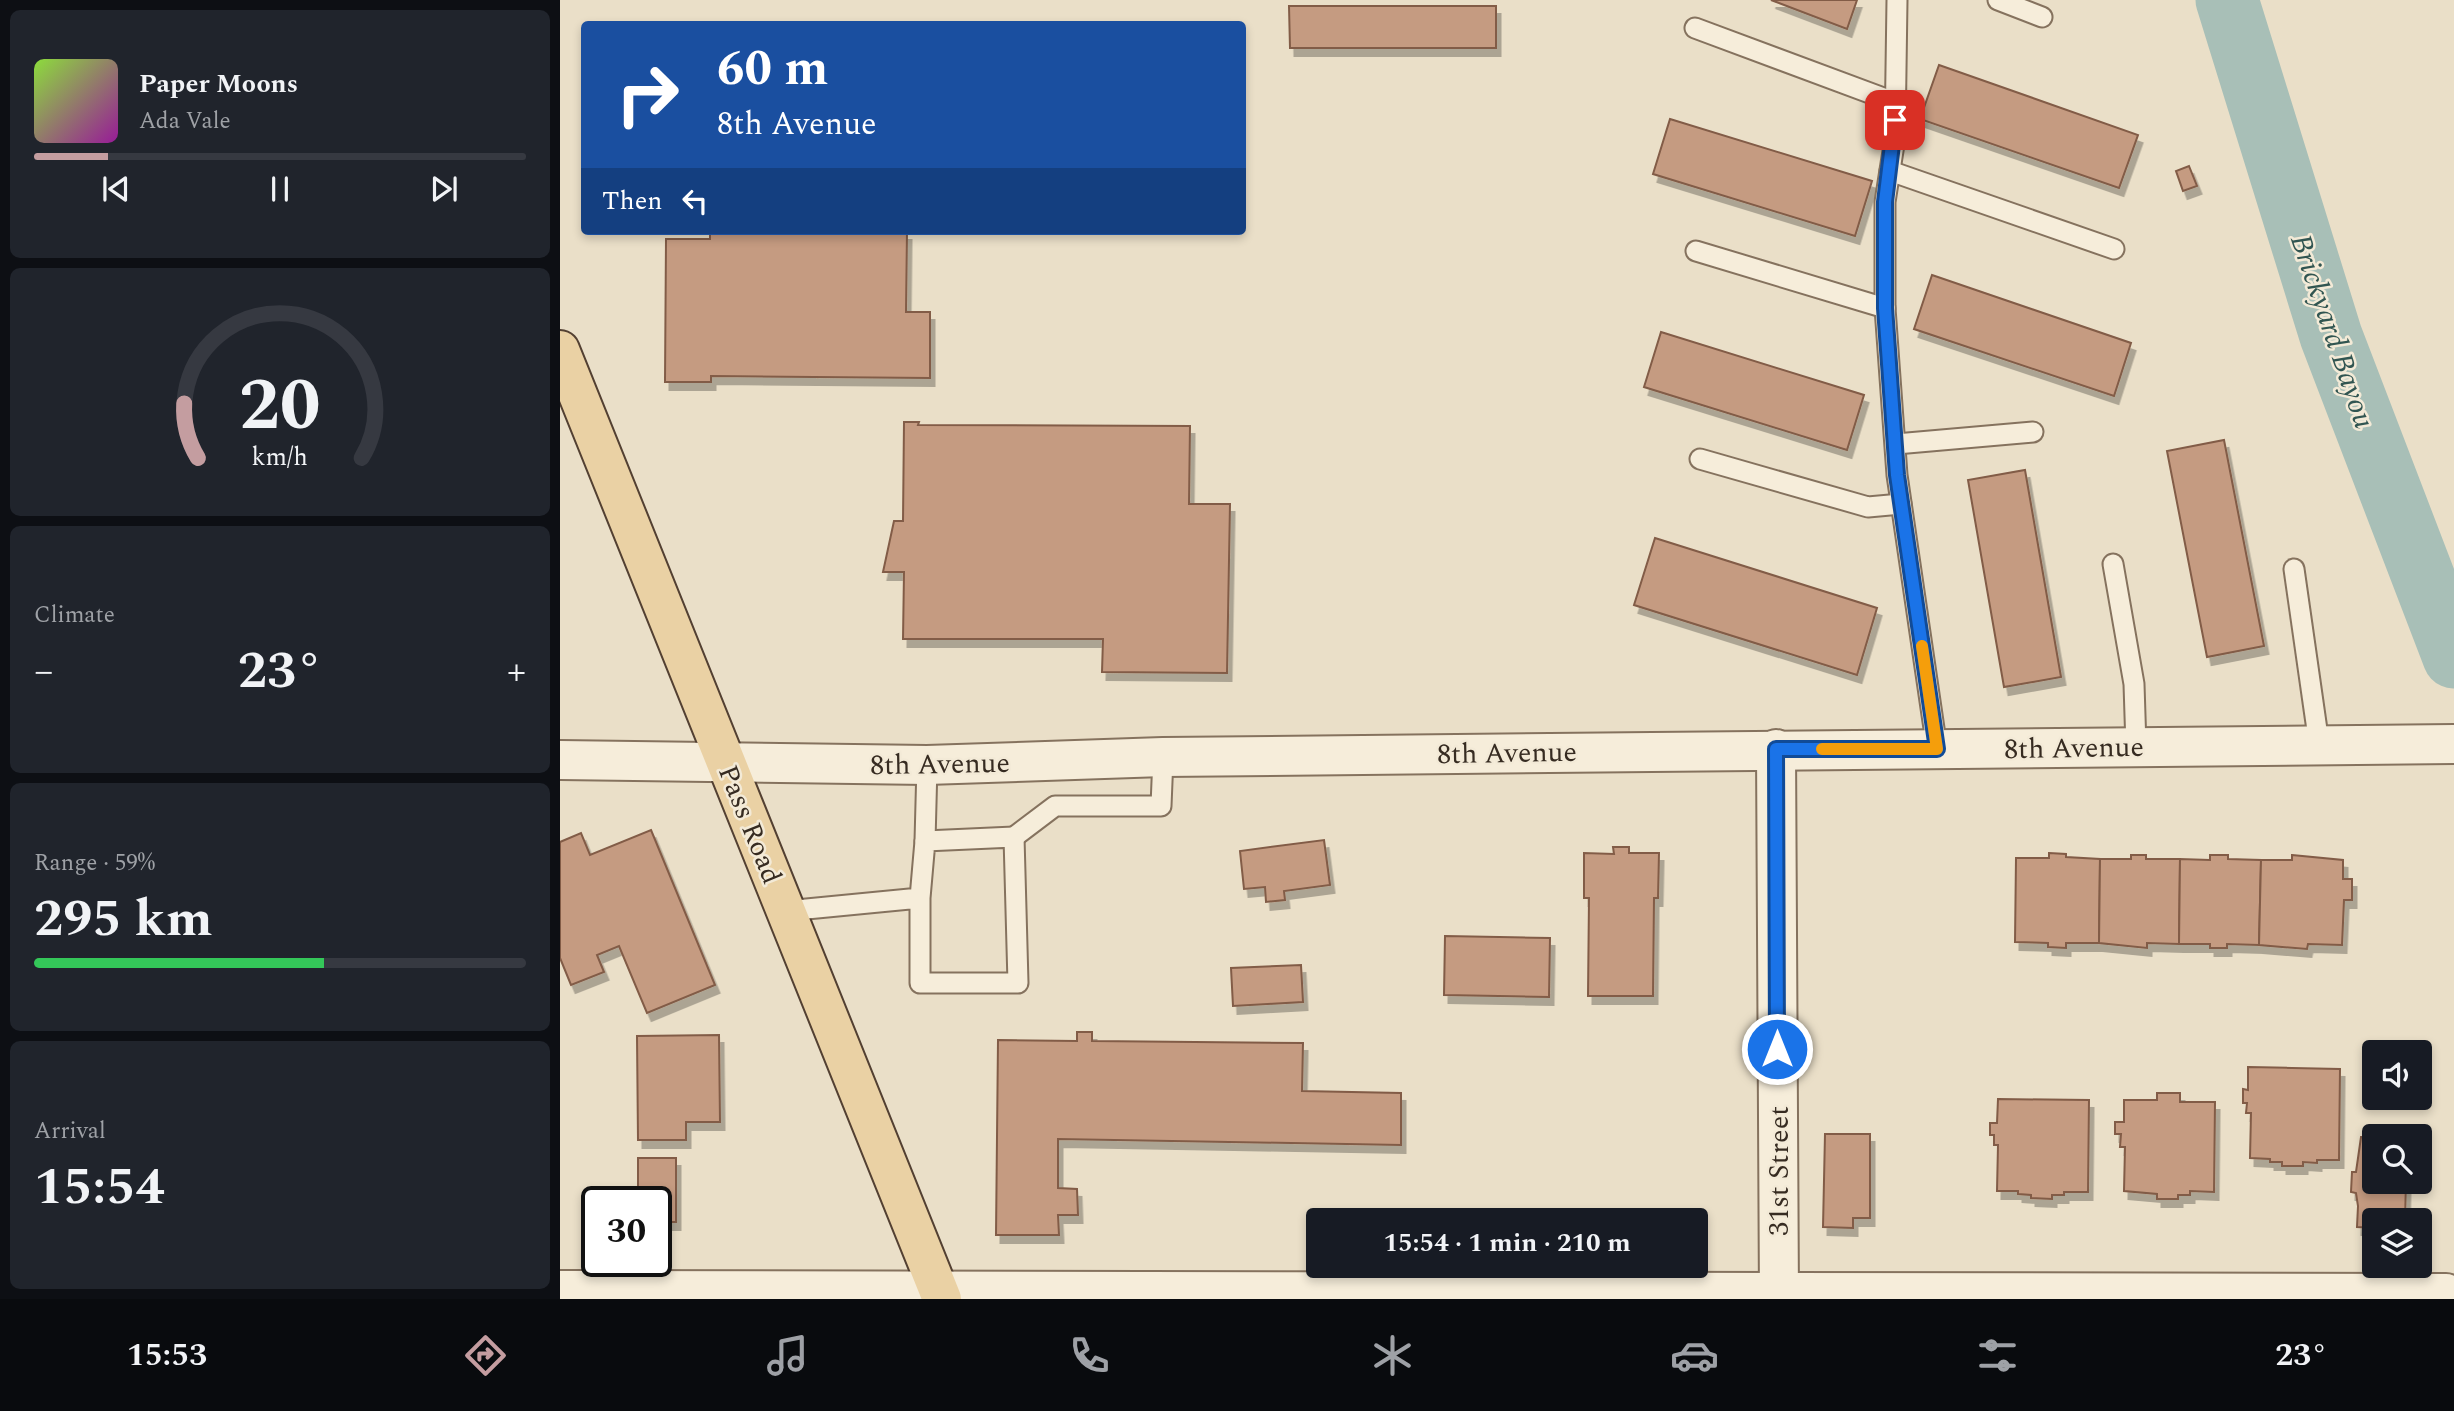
<!DOCTYPE html>
<meta charset="utf-8">
<style>
:root{--surface:#171b24;--page:#20242c;--text:#f1f3f6;--muted:#9ea1a6;--line:#363941;--accent:#c49da0}
body{margin:0;font-family:Spectral,serif;background:var(--page);color:var(--text);height:100vh;display:flex;flex-direction:column;font-size:26px;white-space:nowrap}
*{box-sizing:border-box;margin:0}
p{font-size:23px;color:var(--muted)}
.icon{flex:none;width:38px;height:38px;fill:none;stroke:currentColor;stroke-width:2;stroke-linecap:round;stroke-linejoin:round}
.map{position:relative;flex:1;overflow:hidden}
.sheet{display:flex;flex-direction:column;gap:10px;padding:10px;background:#0d0f14;width:560px}
.sheet>*{flex:none}
.guide{position:absolute;left:21px;top:21px;width:665px;height:214px;border-radius:7px;box-shadow:0 4px 10px #0003;background:#1a4fa0;color:#fff;overflow:hidden}
.tools{position:absolute;left:1802px;top:1040px;display:grid;gap:14px}
.tools a{display:grid;place-items:center;width:70px;height:70px;border-radius:7px;background:var(--surface);box-shadow:0 4px 10px #0003;font-size:35px}
.speed{position:absolute;left:21px;top:1186px;display:flex;gap:14px;font-size:35px;font-weight:700;text-align:center}
.speed>*{display:grid;place-content:center;width:91px;height:91px;border-radius:50%;background:var(--surface);box-shadow:0 4px 10px #0003;line-height:1}
.speed .limit{border:4px solid #111;border-radius:10px;background:#fff;color:#111}
.pin{position:absolute;display:grid;place-items:center;width:60px;height:60px;color:#fff;margin:-30px;border-radius:14px;box-shadow:0 4px 10px #0006}
.me{position:absolute;width:77px;margin:-38px;rotate:0deg;stroke-linejoin:round;filter:drop-shadow(0 0 5px #0008)}
.turn{display:flex;align-items:center;gap:24px;height:147px;padding:0 21px;font-size:32px}
.turn .icon{width:91px;height:91px;stroke-width:2.5}
.turn b{display:block;font-size:49px;line-height:60px}
.then{display:flex;align-items:center;height:66px;padding:0 21px;background:#0003;gap:14px;font-size:26px}
.big{font-size:52px;font-weight:700;line-height:1.1}
.sheet .card{flex:1;display:flex;flex-direction:column;justify-content:center;gap:10px;min-width:0;padding:0 24px;border-radius:10px;background:var(--page)}
.sheet .dial{align-items:center;gap:0}
.dial svg{height:182px;overflow:visible;fill:none;stroke:var(--line);stroke-width:7;stroke-linecap:round;text-anchor:middle}
.dial text{fill:var(--text);stroke:none}
.song{display:flex;align-items:center;gap:21px}
.cover{width:84px;height:84px;border-radius:10px;background:linear-gradient(135deg,hsl(90 70% 55%),hsl(300 70% 35%))}
.played{height:7px;border-radius:4px;background:linear-gradient(90deg,var(--accent) 15%,var(--line) 15%)}
.keys{display:flex;justify-content:space-around;direction:ltr}
.heat{display:flex;justify-content:space-between;align-items:center;font-size:38px;direction:ltr}
.charge{height:10px;border-radius:5px;background:linear-gradient(90deg,#34c759 59%,var(--line) 0)}
.trip{position:absolute;left:746px;top:1208px;width:402px;height:70px;border-radius:7px;background:var(--surface);box-shadow:0 4px 10px #0003;font-weight:700;line-height:70px;text-align:center}
.dock{display:flex;height:112px;justify-content:space-around;align-items:center;background:#090b0e;color:var(--muted)}
.dock .icon{width:49px;height:49px}
.dock .current{color:var(--accent)}
.dock b{font-size:32px;color:var(--text)}
main{display:flex;flex:1;min-height:0}
.map>svg:first-child{display:block}
.lines{fill:none;stroke-linecap:round;stroke-linejoin:round}
.river{stroke:#a8bfb7;stroke-width:63}
.building{fill:#c59b81;stroke:#825c47;stroke-width:2;filter:url(#shadow)}
.service-casing{stroke:#85725e;stroke-width:23}
.minor-casing{stroke:#85725e;stroke-width:42}
.tertiary-casing{stroke:#85725e;stroke-width:42}
.primary-casing{stroke:#534032;stroke-width:42}
.service{stroke:#f6edda;stroke-width:19}
.minor{stroke:#f6edda;stroke-width:38}
.tertiary{stroke:#f6edda;stroke-width:38}
.primary{stroke:#ead1a4;stroke-width:38}
.route-casing{stroke:#114b97;stroke-width:18}
.route{stroke:#1a73e8;stroke-width:12}
.slow{stroke:#f59e0b;stroke-width:12}
.labels{text-anchor:middle;stroke-width:5;stroke-linejoin:round;paint-order:stroke}
.street-label{font-size:28px;fill:#362b21;stroke:#f3ead7}
.water-label{font-size:30px;font-style:italic;fill:#315551;stroke:#f3ead7}
</style>
<main>
<section class="sheet">
<div class="card">
<div class="song"><i class="cover"></i><div><b>Paper Moons</b><p>Ada Vale</p></div></div>
<div class="played"></div>
<div class="keys"><svg class="icon" aria-label="previous" viewBox="0 0 24 24"><path d="M18 5L8 12l10 7zM5 5v14"/></svg><svg class="icon" aria-label="pause" viewBox="0 0 24 24"><path d="M8 5v14M16 5v14"/></svg><svg class="icon" aria-label="next" viewBox="0 0 24 24"><path d="M6 5l10 7-10 7zM19 5v14"/></svg></div>
</div>
<div class="card dial"><svg viewBox="0 0 100 80">
<path d="M14 69A42 42 0 1 1 86 69"/>
<path d="M14 69A42 42 0 0 1 8 45" stroke="#c49da0"/>
<text x="50" y="56" font-size="32" font-weight="700">20</text>
<text x="50" y="72" font-size="11">km/h</text>
</svg></div>
<div class="card"><p>Climate</p>
<div class="heat"><a>−</a><b class="big">23°</b><a>+</a></div>
</div>
<div class="card"><p>Range · 59%</p><b class="big">295 km</b><div class="charge"></div></div>
<div class="card"><p>Arrival</p><b class="big">15:54</b></div>
</section>
<div class="map">
<svg width="1894" height="1299" viewBox="0 0 1894 1299">
<defs>
<filter id="shadow"><feDropShadow dx="4.5" dy="8" stdDeviation="0" flood-color="#0004"/></filter>
</defs>
<rect width="100%" height="100%" fill="#eadfc8"/>
<g class="lines">
<polyline class="river" points="1667,0 1771,336 1894,657"/>
</g>
<g class="building">
<polygon points="1211,0 1297,0 1287,29"/>
<polygon points="729,6 936,6 936,48 730,48"/>
<polygon points="1379,65 1578,135 1559,188 1360,119"/>
<polygon points="1110,119 1312,181 1295,236 1093,174"/>
<polygon points="1629,166 1637,186 1623,191 1616,171"/>
<polygon points="150,231 347,232 346,312 370,312 370,378 151,376 151,382 105,382 106,239 150,239"/>
<polygon points="1372,275 1571,343 1554,396 1354,329"/>
<polygon points="1101,332 1304,395 1287,450 1084,387"/>
<polygon points="344,422 359,422 358,425 630,426 629,504 670,504 667,673 542,672 543,639 343,639 344,572 323,572 334,521 343,521"/>
<polygon points="1664,440 1704,646 1647,657 1607,451"/>
<polygon points="1465,470 1501,677 1444,687 1408,480"/>
<polygon points="1095,538 1317,608 1297,675 1074,605"/>
<polygon points="91,830 155,985 87,1013 59,946 37,955 44,972 11,985 0,958 0,842 21,833 30,855"/>
<polygon points="764,840 770,885 724,891 725,900 706,902 705,887 684,889 680,851"/>
<polygon points="1053,847 1069,847 1069,853 1099,853 1098,898 1094,898 1093,996 1028,996 1029,898 1024,898 1024,853 1054,854"/>
<polygon points="1489,853 1506,854 1506,857 1540,859 1539,943 1506,943 1506,948 1488,947 1488,943 1455,942 1456,858 1489,858"/>
<polygon points="1571,855 1586,855 1586,859 1620,859 1619,944 1587,943 1587,948 1539,943 1540,859 1571,859"/>
<polygon points="1650,855 1668,855 1668,859 1701,860 1699,945 1667,944 1667,948 1650,948 1650,944 1619,944 1620,859 1650,860"/>
<polygon points="1732,855 1783,860 1783,879 1792,879 1792,900 1784,900 1782,945 1748,944 1747,949 1699,945 1701,860 1732,860"/>
<polygon points="885,936 990,938 989,997 884,995"/>
<polygon points="741,965 743,1002 673,1006 671,968"/>
<polygon points="517,1032 532,1032 532,1041 743,1043 742,1091 841,1093 841,1145 498,1139 498,1188 517,1189 518,1215 498,1215 499,1235 436,1235 438,1040 517,1041"/>
<polygon points="159,1035 160,1122 126,1122 126,1140 78,1140 77,1036"/>
<polygon points="1688,1067 1780,1069 1779,1160 1757,1160 1757,1163 1743,1162 1743,1166 1722,1166 1722,1162 1710,1162 1710,1159 1690,1158 1691,1113 1686,1113 1687,1103 1683,1103 1683,1089 1688,1090"/>
<polygon points="1597,1093 1620,1093 1620,1102 1655,1102 1654,1192 1630,1191 1630,1195 1618,1195 1618,1199 1597,1199 1597,1194 1564,1191 1565,1147 1560,1147 1561,1134 1555,1134 1555,1122 1564,1122 1564,1100 1597,1100"/>
<polygon points="1438,1099 1529,1100 1528,1192 1504,1192 1504,1195 1492,1195 1492,1199 1471,1198 1471,1195 1458,1194 1458,1191 1437,1191 1438,1145 1434,1145 1434,1135 1430,1135 1430,1123 1437,1123"/>
<polygon points="1265,1134 1310,1134 1310,1218 1293,1218 1293,1228 1263,1227"/>
<polygon points="1801,1137 1815,1138 1815,1181 1846,1181 1845,1220 1815,1220 1815,1228 1797,1227 1798,1206 1796,1193 1791,1192 1792,1172 1796,1172"/>
<polygon points="78,1158 116,1158 116,1222 96,1222 96,1202 78,1202"/>
</g>
<g class="lines">
<g class="service-casing">
<g id="service">
<polyline points="1337,0 1335,138 1325,202 1325,308 1337,475 1377,749"/>
<polyline points="1438,0 1482,17"/>
<polyline points="1135,28 1334,102"/>
<polyline points="1330,171 1554,249"/>
<polyline points="1136,251 1325,308"/>
<polyline points="1336,444 1473,432"/>
<polyline points="1140,459 1308,507 1341,504"/>
<polyline points="1553,564 1574,684 1576,747"/>
<polyline points="1734,569 1759,744"/>
<polyline points="454,837 495,806 601,806 603,757"/>
<polyline points="365,841 367,765"/>
<polyline points="226,911 360,898 360,983 458,983 454,837 365,841 360,898"/>
</g>
</g>
<g class="minor-casing">
<g id="minor">
<polyline points="1216,749 1219,1299"/>
<polyline points="0,1290 1886,1293"/>
</g>
</g>
<g class="tertiary-casing">
<polyline id="tertiary" points="0,760 367,765 603,757 1894,744"/>
</g>
<g class="primary-casing">
<polyline id="primary" points="0,350 382,1299"/>
</g>
<use href="#service" class="service"/>
<use href="#minor" class="minor"/>
<use href="#tertiary" class="tertiary"/>
<use href="#primary" class="primary"/>
</g>
<g class="lines">
<g class="route-casing">
<polyline id="route" points="1217,1049 1216,749 1377,749 1337,475 1325,308 1325,202 1335,120"/>
</g>
<use href="#route" class="route"/>
<polyline class="slow" points="1262,749 1377,749 1362,646"/>
</g>
<g class="labels">
<g class="street-label">
<text transform="translate(1514 747) rotate(-1)" y="10">8th Avenue</text>
<text transform="translate(947 752) rotate(-1)" y="10">8th Avenue</text>
<text transform="translate(380 763) rotate(-1)" y="10">8th Avenue</text>
<text transform="translate(191 824) rotate(68)" y="10">Pass Road</text>
<text transform="translate(1218 1171) rotate(-90)" y="10">31st Street</text>
</g>
<g class="water-label">
<text transform="translate(1773 331) rotate(71)" y="10">Brickyard Bayou</text>
</g>
</g>
</svg>
<div class="tools">
<a><svg class="icon" aria-label="sound" viewBox="0 0 24 24"><path d="M4 9h4l5-4v14l-5-4H4zM17 9q2 3 0 6"/></svg></a>
<a><svg class="icon" aria-label="search" viewBox="0 0 24 24"><circle cx="10" cy="10" r="6"/><path d="M15 15l6 6"/></svg></a>
<a><svg class="icon" aria-label="layers" viewBox="0 0 24 24"><path d="M12 4l9 5-9 5-9-5zM3 14l9 5 9-5"/></svg></a>
</div>
<div class="speed"><div class="limit">30</div></div>
<div class="pin" style="left:1335px;top:120px;background:#d93025"><svg class="icon" aria-label="arrive" viewBox="0 0 24 24"><path d="M6 21V4h12l-3 4 3 4H6"/></svg></div>
<svg class="me" style="left:1217px;top:1049px" viewBox="-20 -20 40 40"><circle r="17" fill="#1a73e8" stroke="#fff" stroke-width="3"/><path d="M0-11L8 9 0 5-8 9z" fill="#fff"/></svg>
<div class="trip">15:54 · 1 min · 210 m</div>
<div class="guide">
<div class="turn"><svg class="icon" aria-label="right" viewBox="0 0 24 24"><path d="M7 20v-9h11M14 6l5 5-5 5"/></svg><div><b>60 m</b>8th Avenue</div></div>
<div class="then">Then<svg class="icon" aria-label="left" viewBox="0 0 24 24"><path d="M17 20v-9H6M10 6l-5 5 5 5"/></svg></div>
</div>
</div>
</main>
<nav class="dock">
<b>15:53</b>
<svg class="icon current" aria-label="directions" viewBox="0 0 24 24"><path d="M12 3l9 9-9 9-9-9zM9 14v-3h6M13 9l2 2-2 2"/></svg>
<svg class="icon" aria-label="music" viewBox="0 0 24 24"><path d="M9 18V5l10-2v13"/><circle cx="6" cy="18" r="3"/><circle cx="16" cy="16" r="3"/></svg>
<svg class="icon" aria-label="phone" viewBox="0 0 24 24"><path d="M5 4h4l2 5-3 2q2 4 5 5l2-3 5 2v4C11 20 4 13 5 4z"/></svg>
<svg class="icon" aria-label="climate" viewBox="0 0 24 24"><path d="M12 3v18M4 7l16 10M4 17L20 7"/></svg>
<svg class="icon" aria-label="car" viewBox="0 0 24 24"><path d="M5 17H2v-5l4-1 3-4h7l3 4 3 1v5h-3M9 17h6M6 11h13"/><circle cx="7" cy="17" r="2"/><circle cx="17" cy="17" r="2"/></svg>
<svg class="icon" aria-label="filters" viewBox="0 0 24 24"><path d="M4 7h16M4 17h16"/><circle cx="9" cy="7" r="2"/><circle cx="15" cy="17" r="2"/></svg>
<b>23°</b>
</nav>
